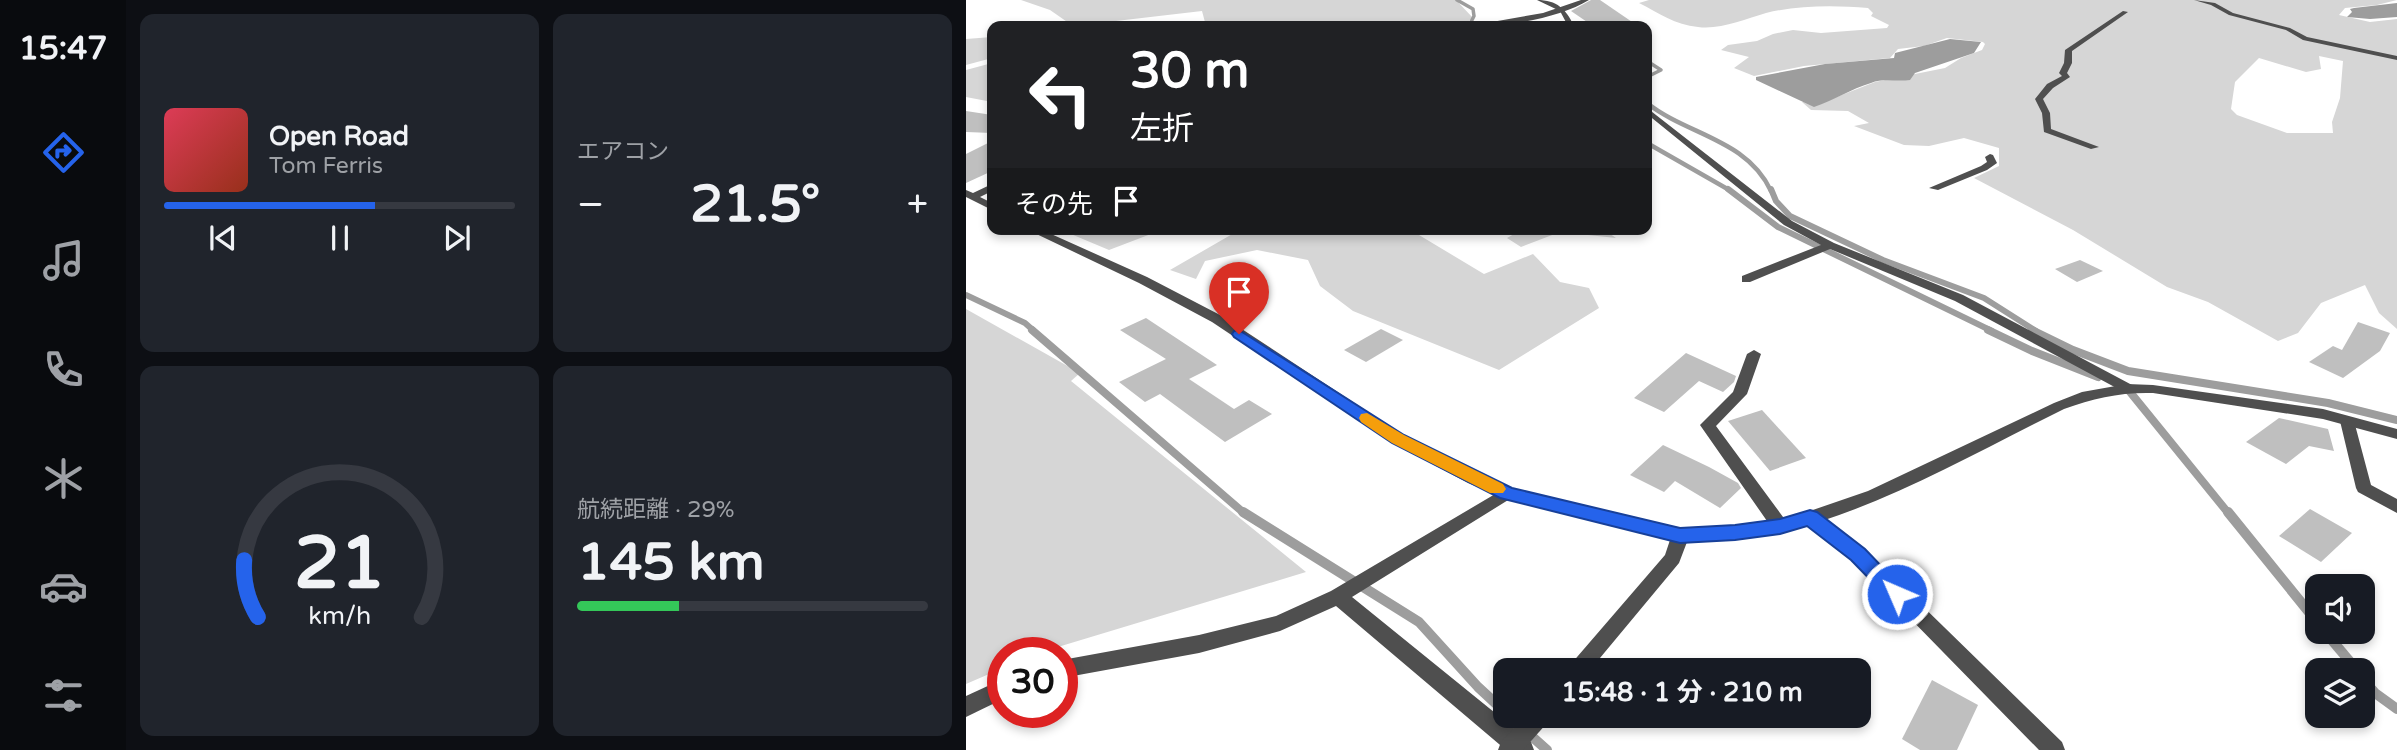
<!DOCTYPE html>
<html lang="ja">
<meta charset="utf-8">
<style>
:root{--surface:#171b24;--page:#20242c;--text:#f1f3f6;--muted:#9ea1a6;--line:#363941;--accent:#2563eb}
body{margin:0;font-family:"Varela Round","Noto Sans JP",sans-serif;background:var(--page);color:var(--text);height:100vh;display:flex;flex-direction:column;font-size:26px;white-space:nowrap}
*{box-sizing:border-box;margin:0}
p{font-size:23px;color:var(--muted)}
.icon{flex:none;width:38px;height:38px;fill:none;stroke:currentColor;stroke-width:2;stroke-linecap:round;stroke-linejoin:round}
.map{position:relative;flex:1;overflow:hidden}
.sheet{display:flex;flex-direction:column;gap:14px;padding:14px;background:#0d0f14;width:840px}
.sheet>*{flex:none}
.banner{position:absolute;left:21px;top:21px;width:665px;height:214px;border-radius:14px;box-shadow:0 4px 10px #0003;background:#202124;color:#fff;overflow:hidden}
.controls{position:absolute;left:1339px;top:574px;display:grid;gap:14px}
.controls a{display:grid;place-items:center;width:70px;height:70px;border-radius:14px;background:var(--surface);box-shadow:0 4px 10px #0003;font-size:35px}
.speed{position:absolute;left:21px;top:637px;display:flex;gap:14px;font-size:35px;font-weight:700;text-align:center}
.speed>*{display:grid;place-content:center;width:91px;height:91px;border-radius:50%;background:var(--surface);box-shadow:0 4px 10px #0003;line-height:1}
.speed .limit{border:10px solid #d22;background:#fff;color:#111}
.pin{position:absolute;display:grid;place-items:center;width:60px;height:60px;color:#fff;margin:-72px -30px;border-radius:50% 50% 50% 0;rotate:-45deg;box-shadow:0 0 7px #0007}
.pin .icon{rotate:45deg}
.me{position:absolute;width:77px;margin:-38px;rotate:315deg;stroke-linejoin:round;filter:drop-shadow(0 0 5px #0008)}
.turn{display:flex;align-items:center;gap:24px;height:147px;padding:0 28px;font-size:32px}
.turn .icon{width:91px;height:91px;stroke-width:2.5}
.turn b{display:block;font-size:49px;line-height:60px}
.then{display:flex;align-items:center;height:66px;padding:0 28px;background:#0003;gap:14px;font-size:26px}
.big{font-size:52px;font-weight:700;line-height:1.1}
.sheet .widget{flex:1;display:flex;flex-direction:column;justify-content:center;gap:10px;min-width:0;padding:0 24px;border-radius:14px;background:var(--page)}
.sheet .dial{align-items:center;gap:0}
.dial svg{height:182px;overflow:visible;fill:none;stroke:var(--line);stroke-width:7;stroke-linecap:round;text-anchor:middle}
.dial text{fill:var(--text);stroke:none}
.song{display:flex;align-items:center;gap:21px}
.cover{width:84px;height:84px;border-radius:10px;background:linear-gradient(135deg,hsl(350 70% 55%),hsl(10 70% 35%))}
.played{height:7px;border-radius:4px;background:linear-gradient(90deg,var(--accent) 60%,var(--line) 60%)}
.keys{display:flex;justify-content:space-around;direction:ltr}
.heat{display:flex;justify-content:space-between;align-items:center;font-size:38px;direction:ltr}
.charge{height:10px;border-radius:5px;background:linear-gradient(90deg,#34c759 29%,var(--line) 0)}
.sheet .tiles{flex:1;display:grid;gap:14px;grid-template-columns:repeat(2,1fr)}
.trip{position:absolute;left:527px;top:658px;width:378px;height:70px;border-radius:14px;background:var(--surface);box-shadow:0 4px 10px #0003;font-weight:700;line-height:70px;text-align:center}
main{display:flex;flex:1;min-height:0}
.dock{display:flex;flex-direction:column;width:126px;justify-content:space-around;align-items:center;background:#090b0e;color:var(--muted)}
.dock .icon{width:49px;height:49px}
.dock .active{color:var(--accent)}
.dock b{font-size:32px;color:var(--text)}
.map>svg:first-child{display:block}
.green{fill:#d6d6d6;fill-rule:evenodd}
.water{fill:#9d9d9d}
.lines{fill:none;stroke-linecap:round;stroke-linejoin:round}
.stream-far4{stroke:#9d9d9d;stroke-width:3.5}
.stream-far3{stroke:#9d9d9d;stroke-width:4.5}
.stream-far2{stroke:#9d9d9d;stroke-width:6}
.stream-far1{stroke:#9d9d9d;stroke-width:8}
.stream{stroke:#9d9d9d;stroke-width:10}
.building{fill:#bfbfbf}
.minor{fill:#4f4f4f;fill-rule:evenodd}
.tertiary{fill:#4f4f4f;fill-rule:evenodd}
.route{fill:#2563eb;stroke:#184099;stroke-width:2}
.slow{fill:#f59e0b}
</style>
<main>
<nav class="dock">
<b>15:47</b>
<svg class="icon active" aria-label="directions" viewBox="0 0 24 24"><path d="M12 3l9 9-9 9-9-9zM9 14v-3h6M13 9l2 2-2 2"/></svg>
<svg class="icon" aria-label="music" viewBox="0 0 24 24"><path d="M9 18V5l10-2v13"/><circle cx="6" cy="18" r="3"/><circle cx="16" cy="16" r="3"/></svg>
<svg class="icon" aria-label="phone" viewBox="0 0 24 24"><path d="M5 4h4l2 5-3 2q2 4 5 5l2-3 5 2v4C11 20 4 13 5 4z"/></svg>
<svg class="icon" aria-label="climate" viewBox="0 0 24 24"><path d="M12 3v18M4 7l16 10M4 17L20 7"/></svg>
<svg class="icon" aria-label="car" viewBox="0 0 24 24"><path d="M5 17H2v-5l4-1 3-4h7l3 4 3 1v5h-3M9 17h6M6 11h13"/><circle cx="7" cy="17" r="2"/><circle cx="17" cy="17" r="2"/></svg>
<svg class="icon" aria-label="filters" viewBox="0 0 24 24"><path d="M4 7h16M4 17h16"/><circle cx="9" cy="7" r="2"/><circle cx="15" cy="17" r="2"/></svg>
</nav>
<section class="sheet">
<div class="tiles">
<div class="widget">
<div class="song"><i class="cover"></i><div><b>Open Road</b><p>Tom Ferris</p></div></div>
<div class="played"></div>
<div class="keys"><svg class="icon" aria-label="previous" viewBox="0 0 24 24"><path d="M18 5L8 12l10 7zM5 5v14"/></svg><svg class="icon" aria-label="pause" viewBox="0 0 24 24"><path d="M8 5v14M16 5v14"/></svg><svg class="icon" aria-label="next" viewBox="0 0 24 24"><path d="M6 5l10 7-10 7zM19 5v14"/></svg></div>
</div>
<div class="widget"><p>エアコン</p>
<div class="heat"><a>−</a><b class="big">21.5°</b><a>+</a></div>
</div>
<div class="widget dial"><svg viewBox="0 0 100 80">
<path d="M14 69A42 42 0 1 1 86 69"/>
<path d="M14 69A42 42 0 0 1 8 44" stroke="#2563eb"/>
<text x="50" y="56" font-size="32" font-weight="700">21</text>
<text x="50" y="72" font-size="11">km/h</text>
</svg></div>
<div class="widget"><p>航続距離 · 29%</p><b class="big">145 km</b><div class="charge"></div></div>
</div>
</section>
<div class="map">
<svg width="1431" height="750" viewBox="0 0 1431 750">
<rect width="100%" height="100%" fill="#fff"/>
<g class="green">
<polygon points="55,0 490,0 507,18 499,24 485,26 240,26 236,11 107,26 84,10"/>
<path d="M683,0H1431L1411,5L1379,8L1373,15L1404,22L1431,19V329L1413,313L1399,285L1355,303L1332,333L1312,341L1242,302L1201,287L1107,230L1008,178L1033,166V148L998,138L963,146L938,145L888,126L903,123L882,111L845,110L836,102L868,98L909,82L979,68L995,58L1016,50L1019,44L1017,42L981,38L958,46L932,49L924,58L838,66L788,76L768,68L783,57L755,50L762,45L791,41L807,34L827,30L855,33L921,28L923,25L905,16L907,13L902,8C869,5 833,5 800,13C779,19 754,30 732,27C709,25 693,13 673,3ZM1353,56L1377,61L1374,98L1366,122L1367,133H1321L1271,115L1265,109L1269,82L1293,58L1340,72L1355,69Z"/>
<polygon points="26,37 26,58 0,65 0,39"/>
<polygon points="26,63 26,102 0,97 0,70"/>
<polygon points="93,229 198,229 143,250"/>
<polygon points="275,229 443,229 518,274 567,254 594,282 623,288 633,308 533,370 387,311 354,286 342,260 291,250 239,261 230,279 204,270"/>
<polygon points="557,229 641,229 640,231 650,238 594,232 555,247 541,238"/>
<polygon points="0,309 114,373 105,381 340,572 72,653 37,653 37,668 0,684"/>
</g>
<g class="water">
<polygon points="1431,3 1431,17 1404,19 1381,17 1386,12 1384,9 1388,8"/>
<path d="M984,39L1015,42L1008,53L949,73L944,80C931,82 917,78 905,83C885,89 868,100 848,107L790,80V77L859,64L928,58L929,53Z"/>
</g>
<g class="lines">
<g class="stream-far4">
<polyline points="491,0 507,9 508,16 503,26"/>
<polyline points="681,61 695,70 681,77"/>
</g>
<g class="stream-far3">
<path d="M681,103C721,135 781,139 805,191"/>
<polyline points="681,143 765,191"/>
</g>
<g class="stream-far2">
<polyline points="762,189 812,227 1026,331"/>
<polyline points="805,189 810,201 824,216 917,260 1018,298 1070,331"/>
<polyline points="0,295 59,323 68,331"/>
</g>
<g class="stream-far1">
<polyline points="66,330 279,514"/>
<polyline points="1022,330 1066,351 1132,377"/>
<polyline points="1066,330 1107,350 1162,371 1362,403 1431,420"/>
<polyline points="1160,387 1263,514"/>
</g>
<g class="stream">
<polyline points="277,512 453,622 512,687 539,712"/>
<polyline points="1262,512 1351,622"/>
<polyline points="1359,632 1391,670"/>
<polyline points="1396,678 1409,693 1431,709"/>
<polyline points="543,716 581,750"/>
</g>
</g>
<g class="building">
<polygon points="625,0 634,0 672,26 627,26 605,11"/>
<polygon points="0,111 26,115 26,133 0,132"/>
<polygon points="26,141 26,171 0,183 0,154"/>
<polygon points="1114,260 1137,271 1111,282 1089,269"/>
<polygon points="180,318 251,365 223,379 268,409 283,400 306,414 259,442 194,394 179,402 153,382 200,359 154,330"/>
<polygon points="1392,322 1424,333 1414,351 1377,378 1343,362 1367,346 1376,350"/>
<polygon points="415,329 437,340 400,362 378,350"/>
<polygon points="720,353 770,376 768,382 757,392 733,381 698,412 668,398"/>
<polygon points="796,410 840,458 804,471 762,421"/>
<polygon points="1313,418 1362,429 1368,451 1343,446 1320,464 1280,442"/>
<polygon points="697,445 743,467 772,483 775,488 754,508 709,481 698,492 664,475"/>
<polygon points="1344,509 1386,533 1355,562 1313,536"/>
<polygon points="966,680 1012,705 991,750 954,750 936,739"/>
</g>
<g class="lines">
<g class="minor">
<path d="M571,0C591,0 600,9 608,26H602L594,11Z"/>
<polygon points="1228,0 1249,3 1267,13 1324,28 1341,37 1431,56 1431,60 1337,40 1320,30 1263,15 1245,5"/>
<polygon points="1157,11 1162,12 1106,51 1106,63 1101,73 1104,77 1087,88 1077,99 1084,113 1085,129 1133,147 1125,149 1078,132 1076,113 1069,99 1081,84 1096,76 1093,73 1098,63 1099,50"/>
<polygon points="681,108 826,221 868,243 997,295 1166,385 1168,388 1161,392 1156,391 989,301 864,249 784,282 776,282 776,276 855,245 818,225 681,114"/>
<polygon points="1024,154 1027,155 1031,163 1021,170 972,190 963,188 1015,166 1021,162 1019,157"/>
<polygon points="788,350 795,354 781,394 750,426 820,521 823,526 820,531 814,533 808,531 734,425 767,392 781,354"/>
<polygon points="1381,416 1388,421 1405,485 1431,499 1431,513 1392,492 1390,488 1374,421"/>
<polygon points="541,487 547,489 549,493 547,497 386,597 565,742 568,750 540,750 370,606 314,631 233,653 96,678 96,660 233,635 310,616 365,591"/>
<polygon points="844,512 850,513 898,549 1096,742 1099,750 1073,750 886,559 838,523 835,518 838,513"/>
<polygon points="37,679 37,699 0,717 0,696"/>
</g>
<g class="tertiary">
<path d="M615,0H623C594,18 537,28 503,26L577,13Z"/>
<polygon points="26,184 26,191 14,197 26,203 26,210 0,197 0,190 7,193"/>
<path d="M60,229H74L181,277L256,316L437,435L514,475L545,488L714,529L769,526L814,519L841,512L902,491L1088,403L1116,392L1161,384L1187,385L1357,409L1431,429V439L1357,419L1187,393C1155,392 1128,398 1098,409C1008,453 914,509 816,532C785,539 753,541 721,542L713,563L624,670H602L605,664L699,555L704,540L541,499L502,483L427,443L246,322L173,283Z"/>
<polygon points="559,716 584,716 581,723 557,750 532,750 535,742"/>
</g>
</g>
<polygon class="route" points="273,330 438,435 546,488 714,528 769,525 814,519 844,510 851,512 899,549 942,594 939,600 931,602 924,600 885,560 841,526 814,534 769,540 714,543 534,498 426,443 268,337 266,334 268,331"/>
<polygon class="slow" points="401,413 438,435 537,484 540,489 537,493 524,493 426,443 395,422 393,418 395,414"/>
</svg>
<div class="controls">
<a><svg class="icon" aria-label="sound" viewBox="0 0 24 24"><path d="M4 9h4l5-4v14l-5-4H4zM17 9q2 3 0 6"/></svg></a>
<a><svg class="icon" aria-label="layers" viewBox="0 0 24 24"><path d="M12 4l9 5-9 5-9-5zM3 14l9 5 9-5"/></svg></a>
</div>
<div class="speed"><div class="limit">30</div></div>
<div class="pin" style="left:273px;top:334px;background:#d93025"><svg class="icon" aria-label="arrive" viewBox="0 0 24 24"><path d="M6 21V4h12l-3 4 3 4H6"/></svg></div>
<svg class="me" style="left:931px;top:594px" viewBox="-20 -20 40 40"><circle r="17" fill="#2563eb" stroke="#fff" stroke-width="3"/><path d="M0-11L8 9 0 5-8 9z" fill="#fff"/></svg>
<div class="trip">15:48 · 1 分 · 210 m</div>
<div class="banner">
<div class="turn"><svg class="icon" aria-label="left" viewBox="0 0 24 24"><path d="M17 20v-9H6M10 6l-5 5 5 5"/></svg><div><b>30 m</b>左折</div></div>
<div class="then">その先<svg class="icon" aria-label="arrive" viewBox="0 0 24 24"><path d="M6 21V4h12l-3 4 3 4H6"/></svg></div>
</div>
</div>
</main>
